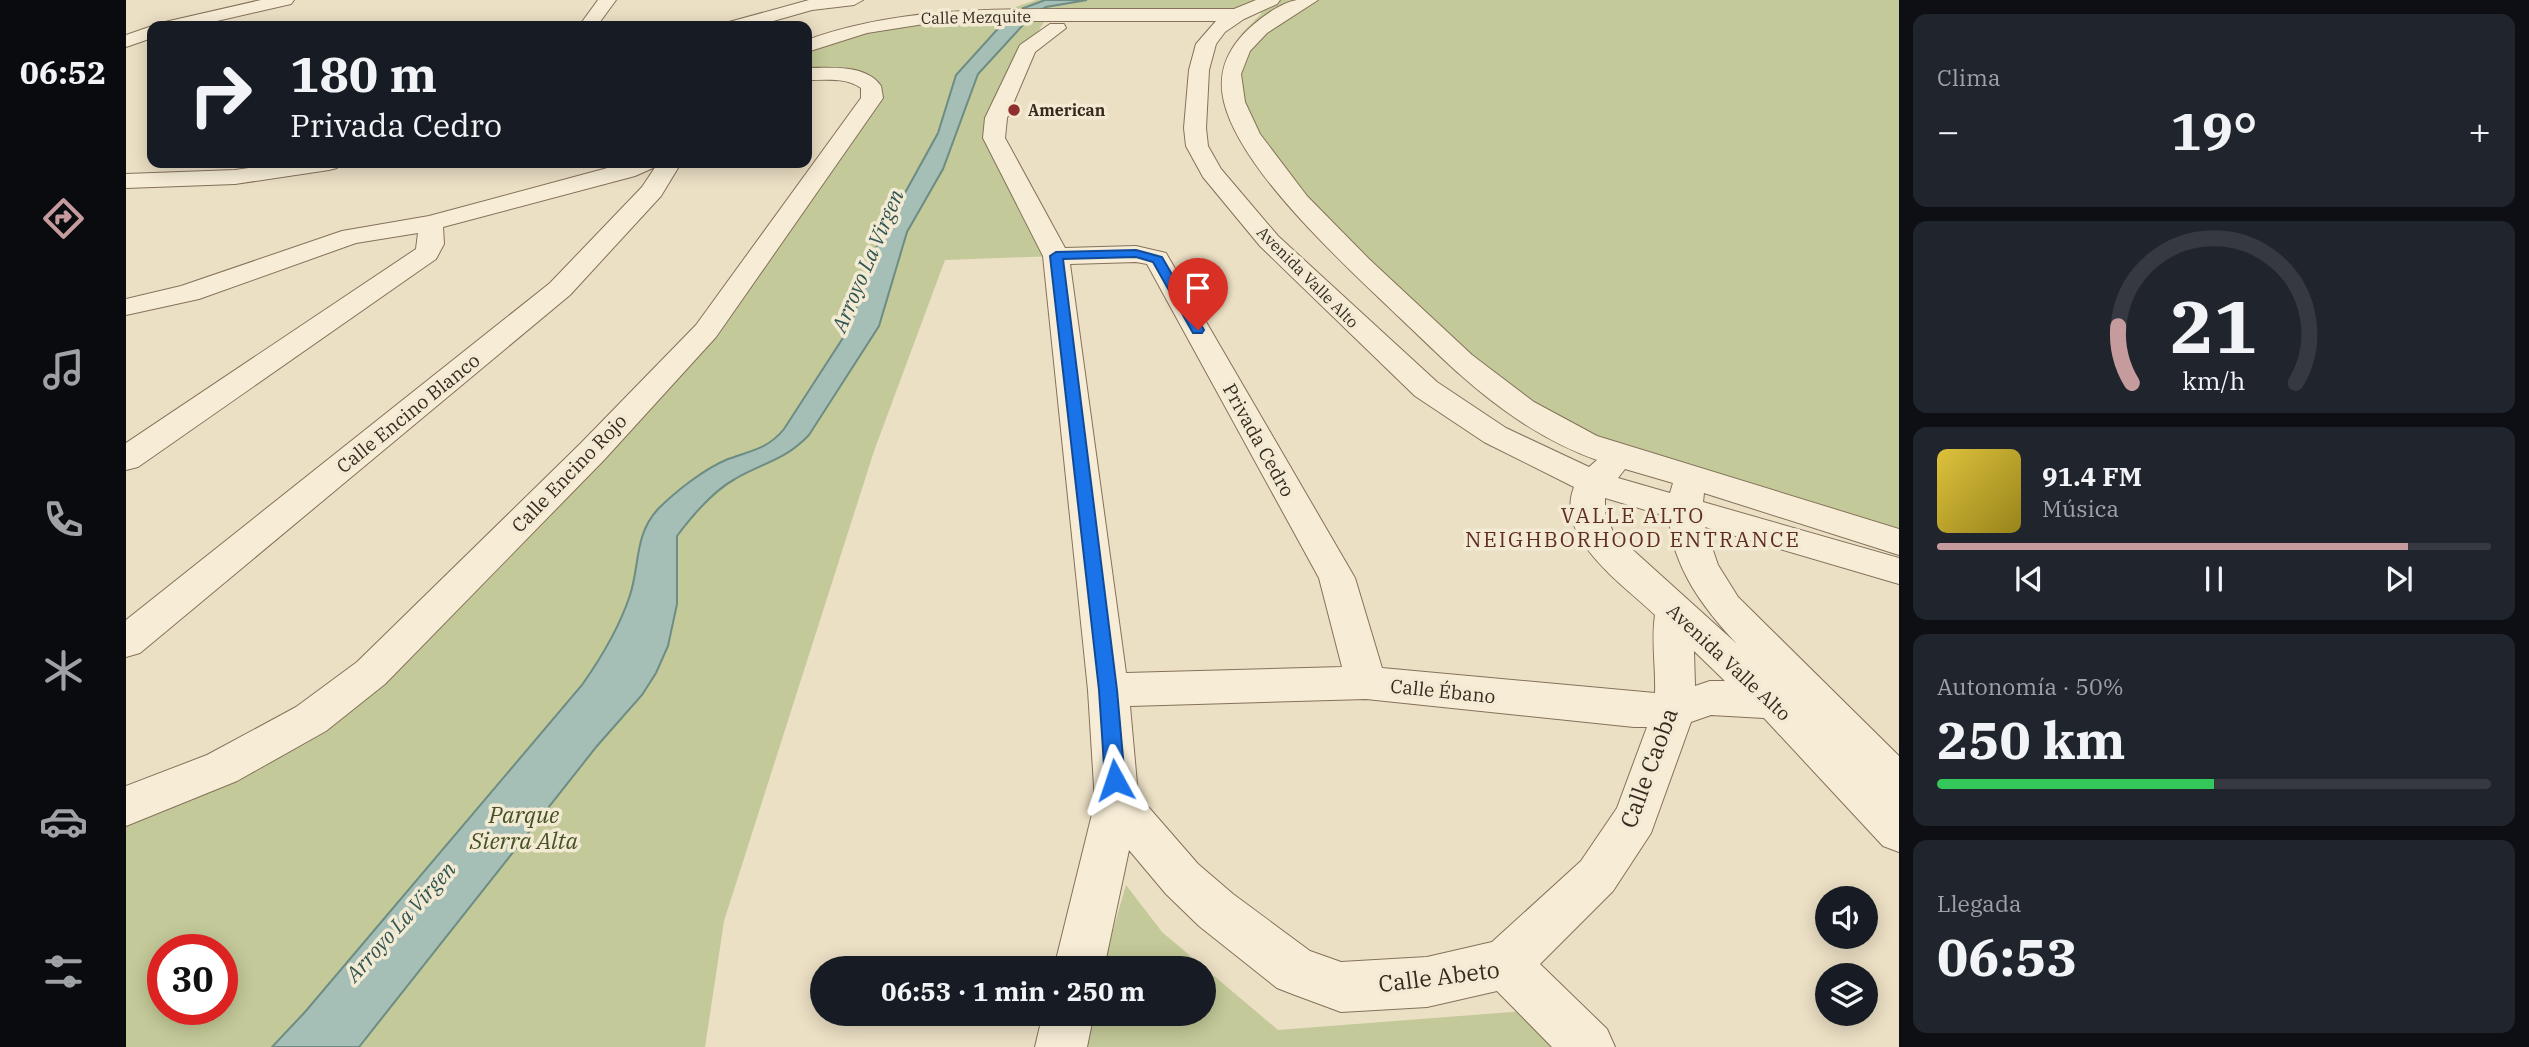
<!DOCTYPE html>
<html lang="es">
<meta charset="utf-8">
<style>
:root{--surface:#171b24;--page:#20242c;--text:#f1f3f6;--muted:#9ea1a6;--line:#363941;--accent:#c59b9d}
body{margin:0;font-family:"IBM Plex Serif",serif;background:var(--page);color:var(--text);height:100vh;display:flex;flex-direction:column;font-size:26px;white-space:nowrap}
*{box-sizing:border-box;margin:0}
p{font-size:23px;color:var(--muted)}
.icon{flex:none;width:38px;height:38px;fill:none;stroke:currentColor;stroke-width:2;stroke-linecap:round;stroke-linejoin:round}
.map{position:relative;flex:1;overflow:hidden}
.side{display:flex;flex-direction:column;gap:14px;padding:14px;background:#0d0f14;width:630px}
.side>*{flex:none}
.banner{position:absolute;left:21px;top:21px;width:665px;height:147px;border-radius:14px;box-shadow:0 4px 18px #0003;background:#171b24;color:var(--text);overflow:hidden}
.tools{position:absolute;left:1689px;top:886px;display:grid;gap:14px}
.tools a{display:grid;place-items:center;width:63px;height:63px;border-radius:50%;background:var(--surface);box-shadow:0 4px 18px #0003;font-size:35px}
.speed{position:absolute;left:21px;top:934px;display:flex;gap:14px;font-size:35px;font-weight:700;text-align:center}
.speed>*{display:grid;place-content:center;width:91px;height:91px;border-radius:50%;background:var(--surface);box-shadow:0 4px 18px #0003;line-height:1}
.speed .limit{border:10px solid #d22;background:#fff;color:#111}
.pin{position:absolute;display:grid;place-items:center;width:60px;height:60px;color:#fff;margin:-72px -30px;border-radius:50% 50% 50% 0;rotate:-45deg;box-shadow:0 0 7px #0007}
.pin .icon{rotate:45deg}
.me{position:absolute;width:77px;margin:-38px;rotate:355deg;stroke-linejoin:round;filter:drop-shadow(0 0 5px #0008)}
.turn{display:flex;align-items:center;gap:24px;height:147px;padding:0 28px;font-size:32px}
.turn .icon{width:91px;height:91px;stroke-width:2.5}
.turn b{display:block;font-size:49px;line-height:60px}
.big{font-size:52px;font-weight:800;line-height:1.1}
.side .widget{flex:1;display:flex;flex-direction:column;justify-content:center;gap:10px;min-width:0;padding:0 24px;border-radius:14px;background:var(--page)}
.side .dial{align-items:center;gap:0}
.dial svg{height:182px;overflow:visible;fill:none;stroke:var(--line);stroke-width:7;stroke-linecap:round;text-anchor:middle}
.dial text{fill:var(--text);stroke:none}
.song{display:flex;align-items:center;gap:21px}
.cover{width:84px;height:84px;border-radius:10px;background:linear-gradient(135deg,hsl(50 70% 55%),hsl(50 70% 35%))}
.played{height:7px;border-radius:4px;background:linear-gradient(90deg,var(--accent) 85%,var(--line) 85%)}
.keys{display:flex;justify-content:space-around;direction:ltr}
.heat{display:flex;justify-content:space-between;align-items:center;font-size:38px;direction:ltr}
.charge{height:10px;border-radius:5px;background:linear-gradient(90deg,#34c759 50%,var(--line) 0)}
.trip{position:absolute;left:684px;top:956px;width:406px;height:70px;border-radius:35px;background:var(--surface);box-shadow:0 4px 18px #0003;font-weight:800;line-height:70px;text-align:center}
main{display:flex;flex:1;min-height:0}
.menu{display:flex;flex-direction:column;width:126px;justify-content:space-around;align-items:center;background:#090b0e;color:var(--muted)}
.menu .icon{width:49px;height:49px}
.menu .selected{color:var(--accent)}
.menu b{font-size:32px;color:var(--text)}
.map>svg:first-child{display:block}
.green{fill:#c3c998;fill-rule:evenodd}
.water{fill:#a5bfb7;stroke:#6d8c84;stroke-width:2}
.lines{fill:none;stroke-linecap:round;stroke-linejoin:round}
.minor-casing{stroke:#85715b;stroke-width:2}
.minor{fill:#f7edd6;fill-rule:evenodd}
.route{fill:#1a73e8;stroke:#114b97;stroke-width:2}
.poi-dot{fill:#902f30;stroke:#f3ead3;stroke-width:2.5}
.labels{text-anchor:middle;stroke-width:7;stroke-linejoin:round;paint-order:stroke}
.far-street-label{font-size:16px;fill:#362a1f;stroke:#f3ead3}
.far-poi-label{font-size:16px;font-weight:bold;fill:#362a1f;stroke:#f3ead3;text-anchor:start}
.street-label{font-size:19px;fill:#362a1f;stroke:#f3ead3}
.water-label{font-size:21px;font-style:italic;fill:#2f5452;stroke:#f3ead3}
.neighbourhood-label{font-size:21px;letter-spacing:2px;fill:#602d20;stroke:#f3ead3}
.near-street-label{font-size:23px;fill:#362a1f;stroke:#f3ead3}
.near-park-label{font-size:23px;font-style:italic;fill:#465126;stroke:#f3ead3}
</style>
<main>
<nav class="menu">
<b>06:52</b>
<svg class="icon selected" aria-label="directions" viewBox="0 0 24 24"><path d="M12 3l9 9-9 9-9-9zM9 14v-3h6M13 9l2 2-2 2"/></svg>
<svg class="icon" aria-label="music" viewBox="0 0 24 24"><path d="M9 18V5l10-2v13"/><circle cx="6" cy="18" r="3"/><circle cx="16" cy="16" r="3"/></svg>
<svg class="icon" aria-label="phone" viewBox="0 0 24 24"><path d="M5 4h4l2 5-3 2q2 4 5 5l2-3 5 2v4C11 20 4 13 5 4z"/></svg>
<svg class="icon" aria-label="climate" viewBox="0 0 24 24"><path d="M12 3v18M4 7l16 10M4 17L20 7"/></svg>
<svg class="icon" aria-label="car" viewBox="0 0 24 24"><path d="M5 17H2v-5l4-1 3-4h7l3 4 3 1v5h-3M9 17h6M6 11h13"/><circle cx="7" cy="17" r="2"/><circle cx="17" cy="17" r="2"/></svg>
<svg class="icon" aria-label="filters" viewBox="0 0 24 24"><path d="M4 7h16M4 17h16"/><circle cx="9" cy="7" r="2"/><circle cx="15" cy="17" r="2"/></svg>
</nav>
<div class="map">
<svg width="1773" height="1047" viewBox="0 0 1773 1047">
<rect width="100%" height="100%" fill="#ebdfc4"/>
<g class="green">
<polygon points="910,0 1773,0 1773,540 1494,458 1350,372 1129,143 1105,79 1115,34 1136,13 877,11"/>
<path d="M922,15L901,50L870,118L930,256L819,260L748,451L598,921L579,1047H0V805L185,719L579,331L745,86L718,74H681V46L755,22ZM37,950H96V1010H37Z"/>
<polygon points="1000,885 1036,932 1152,1030 1399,1011 1436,1047 953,1047 963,1013 1078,1013 1078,968 976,968"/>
</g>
<path class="water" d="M919,0H961L920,7L908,13L852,74L817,169L781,232L753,326L683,435C658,461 638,462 609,479C587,491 566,516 551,536V604L542,646L530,673L516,695L471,746L233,1047H146L179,1012L456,685C475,658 494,626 504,595C514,565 508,535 532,509C550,491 578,469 602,459C624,451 642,449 658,429L724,327L753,240L812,133L830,75L887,12Z"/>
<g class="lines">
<g class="minor-casing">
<g id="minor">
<polygon points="135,0 168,0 165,4 69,26 37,26 39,22"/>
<polygon points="472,0 490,0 471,26 453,26"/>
<polygon points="683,0 737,0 728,5 686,10 630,26 601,26 603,22"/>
<path d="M1130,0H1154L1151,4L1118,19L1099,32L1090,44L1083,70L1080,128L1082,146L1095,169L1152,236L1311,382L1380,428L1463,467L1471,460C1437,448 1407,431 1378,410C1340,383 1308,350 1274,318C1222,268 1115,172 1098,102C1092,77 1098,57 1114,38C1126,24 1152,3 1171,0C1177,0 1185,0 1192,0L1141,33L1124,51L1115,74L1119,102L1134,134L1181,196L1243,259L1346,355L1408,402L1471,436L1773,529V555L1578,493L1577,502L1773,558V584L1579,527L1592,565L1612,597L1773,756V852L1757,846L1638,718L1585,715L1565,722L1525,833L1487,891L1414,964L1481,1029L1489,1047H1426L1371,991L1301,1007L1215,1012L1169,995L1151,988L1073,926L1040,894L1003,850L978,968H928L969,802L962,690L917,256L857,138L859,118L894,45L924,24H938L940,28L909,52L881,118L879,138L939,248L1010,246L1040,253L1229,578L1256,668L1529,693C1530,667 1525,641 1529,615C1497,584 1428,538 1448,487L1358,442L1289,396L1134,246L1077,177L1060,146L1058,128L1063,70L1070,44L1090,21H887L798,24L741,33L681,52V40C764,10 850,9 938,9C995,9 1051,9 1108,9ZM1010,262L1021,264L1193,578L1216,667L1000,673L944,264ZM1499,469L1547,483L1544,493L1492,478ZM1479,498L1543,517C1546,567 1578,609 1611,644L1487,532L1479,513ZM1568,651L1599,681H1584L1569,686ZM1240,699L1508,727H1521L1491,808L1455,861L1366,942L1301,957L1215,962L1184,951L1107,894L1072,864L1012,795L1004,706Z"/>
<polygon points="26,26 26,38 0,47 0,35"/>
<path d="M681,68C705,68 740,64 755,86L757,98L590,337L478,460L259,684L200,731L111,781L0,826V786L81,755L170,707L231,662L454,444L570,325L735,98V88C720,77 699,80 681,80Z"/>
<polygon points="157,163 215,163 211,168 203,170 109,184 0,188 0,174 109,170"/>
<polygon points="500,163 531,163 527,168 509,176 317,227 318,244 310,259 12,467 0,470 0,443 290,249 292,233 230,243 73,299 0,315 0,299 55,286 216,231 303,216"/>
<polygon points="532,163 555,163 535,196 444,295 14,653 0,657 0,620 424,283 516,187"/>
<polygon points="917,1013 968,1013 961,1047 909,1047"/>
</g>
</g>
<use href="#minor" class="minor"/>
</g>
<polygon class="route" points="1010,250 1036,257 1078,330 1076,333 1067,333 1027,262 1010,257 937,259 991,690 999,780 996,786 989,789 982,786 979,780 973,690 924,256 930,252"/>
<circle class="poi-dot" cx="888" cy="110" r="7"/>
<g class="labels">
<g class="far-street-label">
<text transform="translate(850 17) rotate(-1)" y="6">Calle Mezquite</text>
<text transform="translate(1182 277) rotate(45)" y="6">Avenida Valle Alto</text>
</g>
<g class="far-poi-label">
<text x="902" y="116">American</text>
</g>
<g class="street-label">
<text transform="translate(282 413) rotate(-39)" y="7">Calle Encino Blanco</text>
<text transform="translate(1133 440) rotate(61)" y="7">Privada Cedro</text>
<text transform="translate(443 473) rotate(-46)" y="7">Calle Encino Rojo</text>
<text transform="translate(1603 662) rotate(43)" y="7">Avenida Valle Alto</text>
<text transform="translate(1317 691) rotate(6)" y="7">Calle Ébano</text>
</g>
<g class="water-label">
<text transform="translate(742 261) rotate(-67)" y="7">Arroyo La Virgen</text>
<text transform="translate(275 922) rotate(-48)" y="7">Arroyo La Virgen</text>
</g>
<g class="neighbourhood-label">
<text x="1507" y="523">VALLE ALTO<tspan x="1507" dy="24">NEIGHBORHOOD ENTRANCE</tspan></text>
</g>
<g class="near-street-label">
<text transform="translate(1523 768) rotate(-70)" y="8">Calle Caoba</text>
<text transform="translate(1313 977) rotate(-7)" y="8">Calle Abeto</text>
</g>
<g class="near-park-label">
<text x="398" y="823">Parque<tspan x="398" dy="26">Sierra Alta</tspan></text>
</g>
</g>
</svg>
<div class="tools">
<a><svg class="icon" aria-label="sound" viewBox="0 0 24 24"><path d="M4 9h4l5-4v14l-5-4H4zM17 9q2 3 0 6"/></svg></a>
<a><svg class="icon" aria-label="layers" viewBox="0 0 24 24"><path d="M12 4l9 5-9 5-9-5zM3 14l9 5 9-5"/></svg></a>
</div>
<div class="speed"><div class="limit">30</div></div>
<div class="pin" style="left:1072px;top:330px;background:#d93025"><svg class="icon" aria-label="arrive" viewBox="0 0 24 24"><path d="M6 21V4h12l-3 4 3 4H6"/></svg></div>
<svg class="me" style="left:989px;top:780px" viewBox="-20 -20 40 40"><path d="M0-17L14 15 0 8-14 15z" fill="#1a73e8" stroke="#fff" stroke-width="4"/></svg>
<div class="trip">06:53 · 1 min · 250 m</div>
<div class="banner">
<div class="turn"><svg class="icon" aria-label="right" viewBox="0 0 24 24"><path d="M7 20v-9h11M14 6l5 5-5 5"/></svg><div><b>180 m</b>Privada Cedro</div></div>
</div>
</div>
<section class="side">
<div class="widget"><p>Clima</p>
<div class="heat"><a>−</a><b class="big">19°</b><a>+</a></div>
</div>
<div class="widget dial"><svg viewBox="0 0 100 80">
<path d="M14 69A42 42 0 1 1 86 69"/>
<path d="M14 69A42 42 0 0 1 8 44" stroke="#c59b9d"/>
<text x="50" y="56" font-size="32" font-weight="700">21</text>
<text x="50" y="72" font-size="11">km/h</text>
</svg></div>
<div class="widget">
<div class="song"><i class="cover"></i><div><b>91.4 FM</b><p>Música</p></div></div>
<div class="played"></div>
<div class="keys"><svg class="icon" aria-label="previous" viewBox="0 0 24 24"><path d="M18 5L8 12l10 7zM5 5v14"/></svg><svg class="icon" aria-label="pause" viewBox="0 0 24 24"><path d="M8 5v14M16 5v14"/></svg><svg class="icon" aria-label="next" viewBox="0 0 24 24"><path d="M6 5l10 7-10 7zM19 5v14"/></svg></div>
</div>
<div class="widget"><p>Autonomía · 50%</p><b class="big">250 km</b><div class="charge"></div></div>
<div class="widget"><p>Llegada</p><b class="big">06:53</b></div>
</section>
</main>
